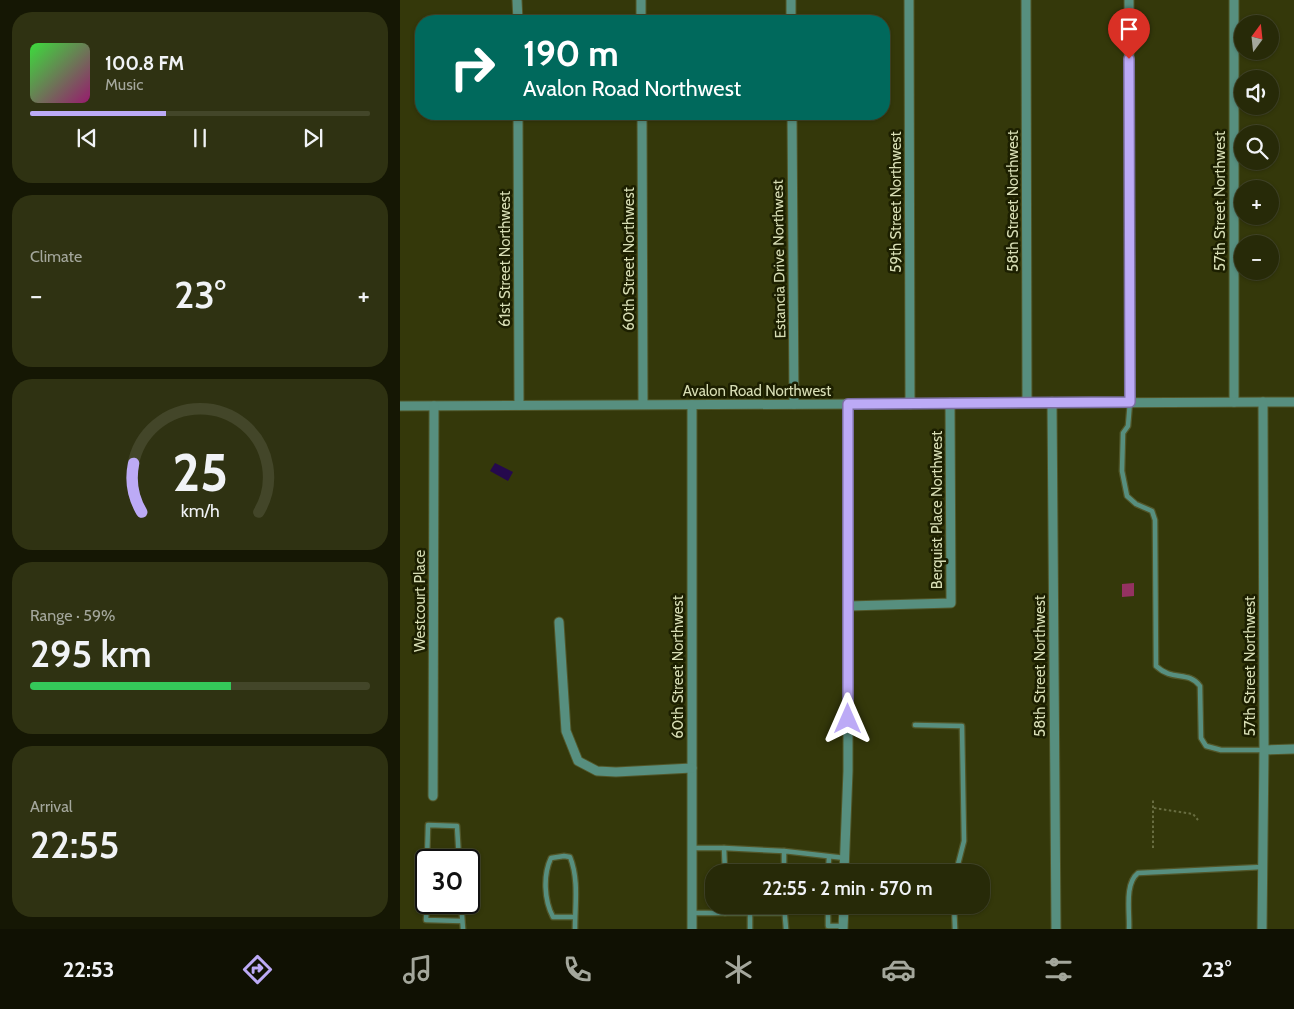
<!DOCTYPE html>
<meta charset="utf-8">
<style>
:root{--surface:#272a08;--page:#2f3212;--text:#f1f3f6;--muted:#a4a79c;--line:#434629;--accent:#bcaaf6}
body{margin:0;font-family:Cabin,sans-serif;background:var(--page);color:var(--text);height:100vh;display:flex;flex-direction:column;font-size:19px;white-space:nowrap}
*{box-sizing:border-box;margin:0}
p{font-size:16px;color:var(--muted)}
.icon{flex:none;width:28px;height:28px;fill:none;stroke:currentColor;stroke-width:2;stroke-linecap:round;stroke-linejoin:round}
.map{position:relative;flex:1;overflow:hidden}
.panel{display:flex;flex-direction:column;gap:12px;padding:12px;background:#151704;width:400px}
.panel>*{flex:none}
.banner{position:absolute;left:15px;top:15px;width:475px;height:105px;border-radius:20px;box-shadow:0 1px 4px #0004,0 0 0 1px var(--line);background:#00695c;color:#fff;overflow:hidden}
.needle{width:32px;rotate:15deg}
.tools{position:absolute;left:834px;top:15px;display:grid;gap:10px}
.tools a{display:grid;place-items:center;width:45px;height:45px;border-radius:50%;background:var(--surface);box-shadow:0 1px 4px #0004,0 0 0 1px var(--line);font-size:25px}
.speed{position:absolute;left:15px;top:849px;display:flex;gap:10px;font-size:25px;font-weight:700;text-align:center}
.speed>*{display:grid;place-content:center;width:65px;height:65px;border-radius:50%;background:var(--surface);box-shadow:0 1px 4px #0004,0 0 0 1px var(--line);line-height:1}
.speed .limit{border:2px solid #111;border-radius:8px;background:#fff;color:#111}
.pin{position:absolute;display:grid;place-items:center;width:42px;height:42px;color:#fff;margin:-51px -21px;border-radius:50% 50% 50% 0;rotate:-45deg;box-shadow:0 0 5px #0007}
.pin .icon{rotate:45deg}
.me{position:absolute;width:55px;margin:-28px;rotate:0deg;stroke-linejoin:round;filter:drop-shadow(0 0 4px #0008)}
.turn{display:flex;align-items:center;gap:18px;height:105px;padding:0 25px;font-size:22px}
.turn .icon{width:65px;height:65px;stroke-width:2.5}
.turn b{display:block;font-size:35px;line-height:42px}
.big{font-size:38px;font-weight:600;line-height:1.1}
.panel .card{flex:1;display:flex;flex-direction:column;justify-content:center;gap:8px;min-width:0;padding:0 18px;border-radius:20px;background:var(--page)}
.panel .dial{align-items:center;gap:0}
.dial svg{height:130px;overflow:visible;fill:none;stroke:var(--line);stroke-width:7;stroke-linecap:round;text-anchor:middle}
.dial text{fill:var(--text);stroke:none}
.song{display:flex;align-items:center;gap:15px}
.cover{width:60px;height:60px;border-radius:8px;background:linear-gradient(135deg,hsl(120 70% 55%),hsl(320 70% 35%))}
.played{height:5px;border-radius:2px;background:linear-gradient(90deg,var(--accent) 40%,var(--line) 40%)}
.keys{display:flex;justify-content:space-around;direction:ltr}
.heat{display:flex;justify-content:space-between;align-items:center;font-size:28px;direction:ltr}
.charge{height:8px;border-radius:4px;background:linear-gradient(90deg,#34c759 59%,var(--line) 0)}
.trip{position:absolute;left:305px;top:864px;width:285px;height:50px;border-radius:20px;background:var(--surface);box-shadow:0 1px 4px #0004,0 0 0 1px var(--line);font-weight:600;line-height:50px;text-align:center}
.tabs{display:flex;height:80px;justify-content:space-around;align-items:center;background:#101103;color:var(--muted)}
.tabs .icon{width:35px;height:35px}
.tabs .active{color:var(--accent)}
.tabs b{font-size:22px;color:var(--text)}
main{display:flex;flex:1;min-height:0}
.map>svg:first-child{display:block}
.green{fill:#943261}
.water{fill:#25094d}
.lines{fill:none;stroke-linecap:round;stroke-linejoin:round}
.lane-casing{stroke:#515629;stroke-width:7}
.street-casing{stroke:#515629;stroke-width:11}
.path{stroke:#686d41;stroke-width:2;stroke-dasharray:2.5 2.5;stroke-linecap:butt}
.lane{stroke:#578f7f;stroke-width:4.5}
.street{stroke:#578f7f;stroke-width:9}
.route-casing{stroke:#7a6ea0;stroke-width:12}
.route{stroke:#bcaaf6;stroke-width:9}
.labels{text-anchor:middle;stroke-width:5;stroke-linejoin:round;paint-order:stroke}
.street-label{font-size:15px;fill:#d7ddb4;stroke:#1c1f00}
</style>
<main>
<section class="panel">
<div class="card">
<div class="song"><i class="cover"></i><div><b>100.8 FM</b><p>Music</p></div></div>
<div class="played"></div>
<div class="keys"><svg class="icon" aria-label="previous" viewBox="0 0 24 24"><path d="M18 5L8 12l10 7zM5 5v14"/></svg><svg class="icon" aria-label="pause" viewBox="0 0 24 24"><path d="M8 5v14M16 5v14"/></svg><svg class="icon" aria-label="next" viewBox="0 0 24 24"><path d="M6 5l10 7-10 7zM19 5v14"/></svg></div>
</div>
<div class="card"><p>Climate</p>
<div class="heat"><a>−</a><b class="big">23°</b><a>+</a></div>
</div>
<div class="card dial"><svg viewBox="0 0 100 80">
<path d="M14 69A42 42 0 1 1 86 69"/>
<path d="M14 69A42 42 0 0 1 9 39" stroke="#bcaaf6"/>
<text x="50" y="56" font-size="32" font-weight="700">25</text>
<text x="50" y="72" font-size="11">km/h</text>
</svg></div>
<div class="card"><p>Range · 59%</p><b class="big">295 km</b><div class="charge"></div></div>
<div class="card"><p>Arrival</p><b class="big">22:55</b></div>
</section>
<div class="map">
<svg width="894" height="929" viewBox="0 0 894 929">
<rect width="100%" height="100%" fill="#34380a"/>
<polygon class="green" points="734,583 734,596 722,597 722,584"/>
<polygon class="water" points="95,463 113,472 108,481 90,471"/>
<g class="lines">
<g class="lane-casing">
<g id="lane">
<path d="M730,402L728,426L723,433L722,471L727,496L736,504L752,511L755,520L756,666C773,682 788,670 800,686L801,738L806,746L821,750H864"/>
<polyline points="515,725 562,726 564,841 556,872"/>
<polyline points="292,848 324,848 325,872"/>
<polyline points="324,848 384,851"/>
<polyline points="27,860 28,825 57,826 59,860"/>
<polyline points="384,872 384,851 445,858"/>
<polyline points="428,872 429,858"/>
<polyline points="27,902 26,920 62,921"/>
<polyline points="61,902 63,929"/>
<polyline points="325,905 325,913"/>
<polyline points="384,905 386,929"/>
<polyline points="428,905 428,926 443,926"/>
<polyline points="554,905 555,929"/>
<polyline points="292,913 350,913"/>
<path d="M175,929C175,905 179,879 170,857L164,856L151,858C143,875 144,900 153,917H175"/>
<polyline points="350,929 350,913 385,913"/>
<path d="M729,929C730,913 724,884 738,873L862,867"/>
</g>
</g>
<g class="street-casing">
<g id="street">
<polyline points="117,0 118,21"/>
<polyline points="241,0 241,21"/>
<polyline points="391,0 391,21"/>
<polyline points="509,0 510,404"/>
<polyline points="626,0 627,402"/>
<polyline points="729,0 730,402"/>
<polyline points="834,0 834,402"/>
<polyline points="118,114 119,405"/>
<polyline points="242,114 243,404"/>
<polyline points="392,114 394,404"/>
<polyline points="652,402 656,929"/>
<polyline points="292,405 292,929"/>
<polyline points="0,406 894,402"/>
<polyline points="449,606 551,603 550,403"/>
<polyline points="159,622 166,731 178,761 197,771 216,772 292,768"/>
<polyline points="864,750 894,749"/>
<polyline points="33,796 34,406"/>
<polyline points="444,872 448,771 448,404"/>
<polyline points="443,929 444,905"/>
<polyline points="862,929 864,750 863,402"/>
</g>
</g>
<g class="path">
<polyline points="754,808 793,814 798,820"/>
<polyline points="753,848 753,799"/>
</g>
<use href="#lane" class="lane"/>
<use href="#street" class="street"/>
</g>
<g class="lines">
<g class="route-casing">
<polyline id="route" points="448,719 448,404 730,402 729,59"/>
</g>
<use href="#route" class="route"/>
</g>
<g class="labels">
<g class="street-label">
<text transform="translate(613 201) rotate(-90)" y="5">58th Street Northwest</text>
<text transform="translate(820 201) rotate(-90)" y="5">57th Street Northwest</text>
<text transform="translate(496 202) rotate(-90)" y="5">59th Street Northwest</text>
<text transform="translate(105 259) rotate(-90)" y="5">61st Street Northwest</text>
<text transform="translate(229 259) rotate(-90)" y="5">60th Street Northwest</text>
<text transform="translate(379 259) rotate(-91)" y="5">Estancia Drive Northwest</text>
<text x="357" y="396">Avalon Road Northwest</text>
<text transform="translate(537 510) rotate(-90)" y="5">Berquist Place Northwest</text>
<text transform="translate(20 601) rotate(-90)" y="5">Westcourt Place</text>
<text transform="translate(640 666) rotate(-90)" y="5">58th Street Northwest</text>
<text transform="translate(850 666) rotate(-90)" y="5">57th Street Northwest</text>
<text transform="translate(278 667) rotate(-90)" y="5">60th Street Northwest</text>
</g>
</g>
</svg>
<div class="tools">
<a><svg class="needle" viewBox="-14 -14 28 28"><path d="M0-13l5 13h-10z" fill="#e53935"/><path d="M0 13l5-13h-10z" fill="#a4a79c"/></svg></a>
<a><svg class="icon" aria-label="sound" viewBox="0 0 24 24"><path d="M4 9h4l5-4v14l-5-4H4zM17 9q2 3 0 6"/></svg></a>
<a><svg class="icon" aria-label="search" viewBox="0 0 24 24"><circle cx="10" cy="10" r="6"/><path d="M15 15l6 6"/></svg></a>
<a>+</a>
<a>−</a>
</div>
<div class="speed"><div class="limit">30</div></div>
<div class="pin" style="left:729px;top:59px;background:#d93025"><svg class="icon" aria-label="arrive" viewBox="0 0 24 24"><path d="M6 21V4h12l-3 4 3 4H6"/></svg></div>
<svg class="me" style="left:448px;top:719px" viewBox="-20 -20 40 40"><path d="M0-17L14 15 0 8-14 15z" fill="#bcaaf6" stroke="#fff" stroke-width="4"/></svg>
<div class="trip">22:55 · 2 min · 570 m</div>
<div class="banner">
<div class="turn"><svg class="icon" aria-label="right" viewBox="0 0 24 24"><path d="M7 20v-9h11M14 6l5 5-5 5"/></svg><div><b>190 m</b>Avalon Road Northwest</div></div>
</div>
</div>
</main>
<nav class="tabs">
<b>22:53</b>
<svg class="icon active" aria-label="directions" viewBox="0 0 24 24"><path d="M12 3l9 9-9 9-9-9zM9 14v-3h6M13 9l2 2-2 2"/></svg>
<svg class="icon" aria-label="music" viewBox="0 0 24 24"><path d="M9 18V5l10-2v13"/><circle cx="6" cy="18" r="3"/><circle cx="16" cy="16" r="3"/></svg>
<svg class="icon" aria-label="phone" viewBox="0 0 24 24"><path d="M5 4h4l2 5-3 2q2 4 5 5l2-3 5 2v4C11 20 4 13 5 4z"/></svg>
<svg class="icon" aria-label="climate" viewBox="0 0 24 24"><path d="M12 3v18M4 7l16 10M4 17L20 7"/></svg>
<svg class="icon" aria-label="car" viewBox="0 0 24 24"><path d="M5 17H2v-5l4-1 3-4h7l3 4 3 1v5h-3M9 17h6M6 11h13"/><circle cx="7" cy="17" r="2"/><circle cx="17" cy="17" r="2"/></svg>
<svg class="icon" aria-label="filters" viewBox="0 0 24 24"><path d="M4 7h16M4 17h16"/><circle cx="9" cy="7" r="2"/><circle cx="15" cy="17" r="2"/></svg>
<b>23°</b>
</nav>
